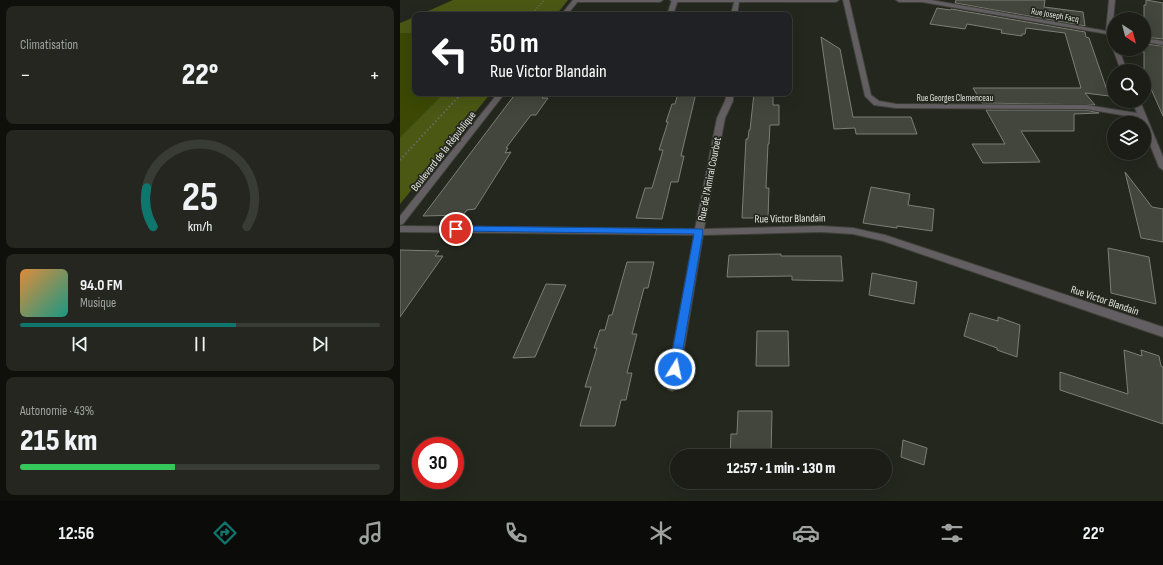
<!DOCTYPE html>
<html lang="fr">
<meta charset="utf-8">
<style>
:root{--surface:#1b1d16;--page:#24261f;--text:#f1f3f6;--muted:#a0a2a1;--line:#393b35;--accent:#0f766e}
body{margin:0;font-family:"Sofia Sans Condensed",sans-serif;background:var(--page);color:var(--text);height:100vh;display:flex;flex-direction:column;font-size:15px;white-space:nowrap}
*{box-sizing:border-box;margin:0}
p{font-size:13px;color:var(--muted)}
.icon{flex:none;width:22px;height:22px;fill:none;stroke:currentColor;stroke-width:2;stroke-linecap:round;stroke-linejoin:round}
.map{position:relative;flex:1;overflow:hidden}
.side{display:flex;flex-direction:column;gap:6px;padding:6px;background:#0f100c;width:400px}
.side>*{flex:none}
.hud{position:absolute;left:12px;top:12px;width:380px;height:84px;border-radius:8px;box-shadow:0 4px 16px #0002,0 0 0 1px var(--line);background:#202124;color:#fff;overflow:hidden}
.needle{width:26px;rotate:144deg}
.controls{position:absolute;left:707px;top:12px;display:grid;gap:8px}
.controls a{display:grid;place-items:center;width:44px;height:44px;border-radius:50%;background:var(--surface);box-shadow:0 4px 16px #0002,0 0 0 1px var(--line);font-size:20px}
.speed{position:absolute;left:12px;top:437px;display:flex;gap:8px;font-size:20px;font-weight:700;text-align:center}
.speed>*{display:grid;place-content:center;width:52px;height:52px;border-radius:50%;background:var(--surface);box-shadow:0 4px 16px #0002,0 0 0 1px var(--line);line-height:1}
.speed .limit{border:6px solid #d22;background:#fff;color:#111}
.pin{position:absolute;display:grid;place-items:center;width:34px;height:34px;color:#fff;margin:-17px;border:2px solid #fff;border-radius:50%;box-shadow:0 1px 4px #0007}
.me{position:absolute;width:44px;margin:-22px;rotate:10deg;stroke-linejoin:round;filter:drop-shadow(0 0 3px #0008)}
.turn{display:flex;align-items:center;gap:14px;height:84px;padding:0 12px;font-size:18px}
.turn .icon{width:52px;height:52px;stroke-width:2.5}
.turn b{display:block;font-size:28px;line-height:34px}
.big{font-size:30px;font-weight:800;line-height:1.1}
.side .tile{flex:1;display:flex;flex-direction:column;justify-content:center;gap:6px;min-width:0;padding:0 14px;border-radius:8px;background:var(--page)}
.side .dial{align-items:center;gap:0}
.dial svg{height:104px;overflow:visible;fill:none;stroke:var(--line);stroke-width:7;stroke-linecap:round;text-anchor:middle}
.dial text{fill:var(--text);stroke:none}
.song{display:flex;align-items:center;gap:12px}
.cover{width:48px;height:48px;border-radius:6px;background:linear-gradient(135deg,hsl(30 70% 55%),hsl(170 70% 35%))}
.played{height:4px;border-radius:2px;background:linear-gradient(90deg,var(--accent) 60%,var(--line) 60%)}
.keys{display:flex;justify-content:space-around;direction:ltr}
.heat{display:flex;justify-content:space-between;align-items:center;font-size:22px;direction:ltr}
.charge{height:6px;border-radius:3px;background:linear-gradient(90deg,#34c759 43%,var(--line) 0)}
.trip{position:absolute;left:270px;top:449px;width:222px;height:40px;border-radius:20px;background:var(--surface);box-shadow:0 4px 16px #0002,0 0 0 1px var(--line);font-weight:800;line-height:40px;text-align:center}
.tab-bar{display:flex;height:64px;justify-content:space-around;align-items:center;background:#0b0c09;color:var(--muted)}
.tab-bar .icon{width:28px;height:28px}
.tab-bar .selected{color:var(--accent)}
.tab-bar b{font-size:18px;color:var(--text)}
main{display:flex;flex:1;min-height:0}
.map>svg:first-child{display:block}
.green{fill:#3c4804}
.forest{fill:#4a5814}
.building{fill:#43463d;stroke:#7c7f75}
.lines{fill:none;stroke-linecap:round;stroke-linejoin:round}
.service-casing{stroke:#3f4139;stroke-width:2}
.minor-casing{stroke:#3f4139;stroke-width:2}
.tertiary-casing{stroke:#3f4139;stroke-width:2}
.path-far1{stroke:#696b63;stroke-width:1.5;stroke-dasharray:1 2;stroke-linecap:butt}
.path{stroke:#696b63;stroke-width:2;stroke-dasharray:1.5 2.5;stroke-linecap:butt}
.service{fill:#635e61;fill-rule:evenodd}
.minor{fill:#635e61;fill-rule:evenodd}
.tertiary{fill:#635e61;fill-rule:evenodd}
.route{fill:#1a73e8;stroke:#114b97}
.labels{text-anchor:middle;stroke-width:3.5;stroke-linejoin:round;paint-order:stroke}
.far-street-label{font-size:9px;fill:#e2e4de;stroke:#24271e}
.street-label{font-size:11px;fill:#e2e4de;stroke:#24271e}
</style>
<main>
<section class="side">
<div class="tile"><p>Climatisation</p>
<div class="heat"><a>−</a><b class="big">22°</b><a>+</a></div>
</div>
<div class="tile dial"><svg viewBox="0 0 100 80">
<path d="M14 69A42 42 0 1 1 86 69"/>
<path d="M14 69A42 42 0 0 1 9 39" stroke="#0f766e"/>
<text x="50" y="56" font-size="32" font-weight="700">25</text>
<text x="50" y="72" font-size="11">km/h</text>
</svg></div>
<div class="tile">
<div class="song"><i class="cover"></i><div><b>94.0 FM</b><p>Musique</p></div></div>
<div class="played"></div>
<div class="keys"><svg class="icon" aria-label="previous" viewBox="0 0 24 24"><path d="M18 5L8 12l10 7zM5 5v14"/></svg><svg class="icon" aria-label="pause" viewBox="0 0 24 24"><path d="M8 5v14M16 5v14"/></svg><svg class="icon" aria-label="next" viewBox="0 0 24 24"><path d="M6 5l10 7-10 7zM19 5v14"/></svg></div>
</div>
<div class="tile"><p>Autonomie · 43%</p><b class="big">215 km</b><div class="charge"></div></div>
</section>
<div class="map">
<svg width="763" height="501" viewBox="0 0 763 501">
<rect width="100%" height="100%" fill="#24271e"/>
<polygon class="green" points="0,33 15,34 15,93 44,93 0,137"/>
<g class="forest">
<polygon points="53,0 168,0 156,15 19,15"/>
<polygon points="15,17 15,34 0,33 0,23"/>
<polygon points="44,93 91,93 0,204 0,137"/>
</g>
<g class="building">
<polygon points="556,0 645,0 644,7 683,12 685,26 555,3"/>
<polygon points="746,0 763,3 763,39 744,37 744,5 746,5"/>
<polygon points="537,8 550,10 551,9 685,32 686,37 689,38 709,96 685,93 695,105 582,103 573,88 681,88 665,33 626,28 625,34 622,34 622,36 601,33 602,30 567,24 565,29 530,24"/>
<polygon points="421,37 440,49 453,117 511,117 517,134 456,134 455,128 434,129"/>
<polygon points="744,44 763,46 763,116 748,82 744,81 744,52 742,52"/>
<polygon points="116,93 146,93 142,98 148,98 136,115 131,115 106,148 108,148 105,153 111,152 75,209 67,210 63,215 23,216"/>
<polygon points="278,93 296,93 281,156 284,156 278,182 271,182 262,219 236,218 245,188 252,188 263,150 259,150 268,122 266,122 272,104 275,104"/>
<polygon points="354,93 373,93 373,105 379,105 379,125 370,125 369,144 368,144 366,188 369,188 368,218 342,218 345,158 346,139 348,139 349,130 350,130"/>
<polygon points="586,110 686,110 699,113 674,114 674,131 621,131 640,162 583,163 572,144 605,144"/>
<polygon points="725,172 752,207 763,209 763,242 741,238"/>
<polygon points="471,187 510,194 508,205 534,209 532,231 497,226 497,228 463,223"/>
<polygon points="708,248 749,257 756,304 711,293"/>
<polygon points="0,250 39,251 35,256 43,256 0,317"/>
<polygon points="381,254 381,256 441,256 443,281 392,280 392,276 327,277 329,255"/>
<polygon points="227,262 254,262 248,288 244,288 232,334 237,334 227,373 232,373 226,400 221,400 215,426 180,426 191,387 185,387 197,348 194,348 200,330 205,330 209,315 212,315"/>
<polygon points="472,273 517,282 514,304 469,295"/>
<polygon points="146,284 166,285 135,357 113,358"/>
<polygon points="570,313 598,321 598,317 620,325 617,357 597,350 597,348 564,336"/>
<polygon points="357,331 388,331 389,366 356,366"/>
<polygon points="724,350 742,356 741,350 759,356 761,366 763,367 763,424 660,390 660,372 728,394"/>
<polygon points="338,411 372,411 371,456 330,456 331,434 337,434"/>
<polygon points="503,440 527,448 524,465 501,457"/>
</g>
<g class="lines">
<g class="service-casing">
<polygon id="service" points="272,0 278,0 273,15 267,15"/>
</g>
<g class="minor-casing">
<g id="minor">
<polygon points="173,0 263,0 260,2 176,2"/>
<polygon points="270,0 439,0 436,2 339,2 337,15 331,15 334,2 273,2"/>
<polygon points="443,0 449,0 471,95 479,101 496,104 686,105 737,113 732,101 740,101 763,157 763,170 759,167 744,130 744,123 741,123 739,118 686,109 496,108 474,105 465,96"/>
<polygon points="496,0 531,0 706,31 709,0 715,0 712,32 714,32 714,47 711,45 707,34 522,2 499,2"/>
<polygon points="744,38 763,41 763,45 744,42"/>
<polygon points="714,48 714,49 719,49 727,71 721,71 713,49"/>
<polygon points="327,93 333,93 333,101 325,118 304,229 421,226 453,228 485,235 763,327 763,337 483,241 453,234 421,232 303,235 278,385 276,389 272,391 268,389 266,385 294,235 0,232 0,226 295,229 317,118 325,101"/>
</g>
</g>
<g class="tertiary-casing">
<g id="tertiary">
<polygon points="173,0 179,0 167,15 161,15"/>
<polygon points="98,93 105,93 3,224 0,225 0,216"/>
</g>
</g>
<polyline class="path-far1" points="131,15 144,0"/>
<polyline class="path" points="0,160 62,93"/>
<use href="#service" class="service"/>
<use href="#minor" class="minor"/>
<use href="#tertiary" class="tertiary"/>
</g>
<polygon class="route" points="56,226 302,229 303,232 279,373 275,374 271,373 269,369 294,234 52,231 51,229"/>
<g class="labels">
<g class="far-street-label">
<text transform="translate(655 15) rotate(10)" y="3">Rue Joseph Facq</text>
<text x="555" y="101">Rue Georges Clemenceau</text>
</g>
<g class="street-label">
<text transform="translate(43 151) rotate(-52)" y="4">Boulevard de la République</text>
<text transform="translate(309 179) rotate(-79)" y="4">Rue de l'Amiral Courbet</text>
<text transform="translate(390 218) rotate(-1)" y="4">Rue Victor Blandain</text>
<text transform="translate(705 300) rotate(19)" y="4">Rue Victor Blandain</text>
</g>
</g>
</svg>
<div class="controls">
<a><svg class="needle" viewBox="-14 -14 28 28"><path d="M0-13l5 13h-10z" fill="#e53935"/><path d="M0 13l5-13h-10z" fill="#a0a2a1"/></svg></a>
<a><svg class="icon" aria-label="search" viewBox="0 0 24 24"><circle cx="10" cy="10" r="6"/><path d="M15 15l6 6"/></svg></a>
<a><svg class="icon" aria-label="layers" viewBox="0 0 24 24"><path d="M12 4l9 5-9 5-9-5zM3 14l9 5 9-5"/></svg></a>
</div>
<div class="speed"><div class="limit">30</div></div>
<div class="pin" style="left:56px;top:229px;background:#d93025"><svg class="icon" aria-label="arrive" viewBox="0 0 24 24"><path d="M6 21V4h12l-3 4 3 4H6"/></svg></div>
<svg class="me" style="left:275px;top:369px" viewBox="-20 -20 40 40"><circle r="17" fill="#1a73e8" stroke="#fff" stroke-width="3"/><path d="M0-11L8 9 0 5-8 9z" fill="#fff"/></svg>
<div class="trip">12:57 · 1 min · 130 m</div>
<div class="hud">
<div class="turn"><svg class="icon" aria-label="left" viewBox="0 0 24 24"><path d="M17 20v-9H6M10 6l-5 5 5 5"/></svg><div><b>50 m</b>Rue Victor Blandain</div></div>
</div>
</div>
</main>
<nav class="tab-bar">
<b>12:56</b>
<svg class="icon selected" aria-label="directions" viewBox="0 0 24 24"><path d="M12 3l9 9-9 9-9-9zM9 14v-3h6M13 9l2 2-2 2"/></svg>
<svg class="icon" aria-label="music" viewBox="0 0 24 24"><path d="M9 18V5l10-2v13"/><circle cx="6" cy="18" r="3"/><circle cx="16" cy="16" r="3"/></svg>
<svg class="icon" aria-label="phone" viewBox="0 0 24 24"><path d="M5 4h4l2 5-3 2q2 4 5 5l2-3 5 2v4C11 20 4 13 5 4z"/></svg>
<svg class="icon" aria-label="climate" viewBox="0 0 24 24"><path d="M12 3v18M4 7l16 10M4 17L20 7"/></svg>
<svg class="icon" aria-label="car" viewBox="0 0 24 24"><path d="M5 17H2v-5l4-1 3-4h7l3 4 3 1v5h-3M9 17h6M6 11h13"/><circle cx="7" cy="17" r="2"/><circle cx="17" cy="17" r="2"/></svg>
<svg class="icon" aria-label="filters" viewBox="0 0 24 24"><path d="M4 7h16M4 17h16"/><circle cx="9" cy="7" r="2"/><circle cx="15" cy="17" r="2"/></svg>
<b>22°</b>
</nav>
